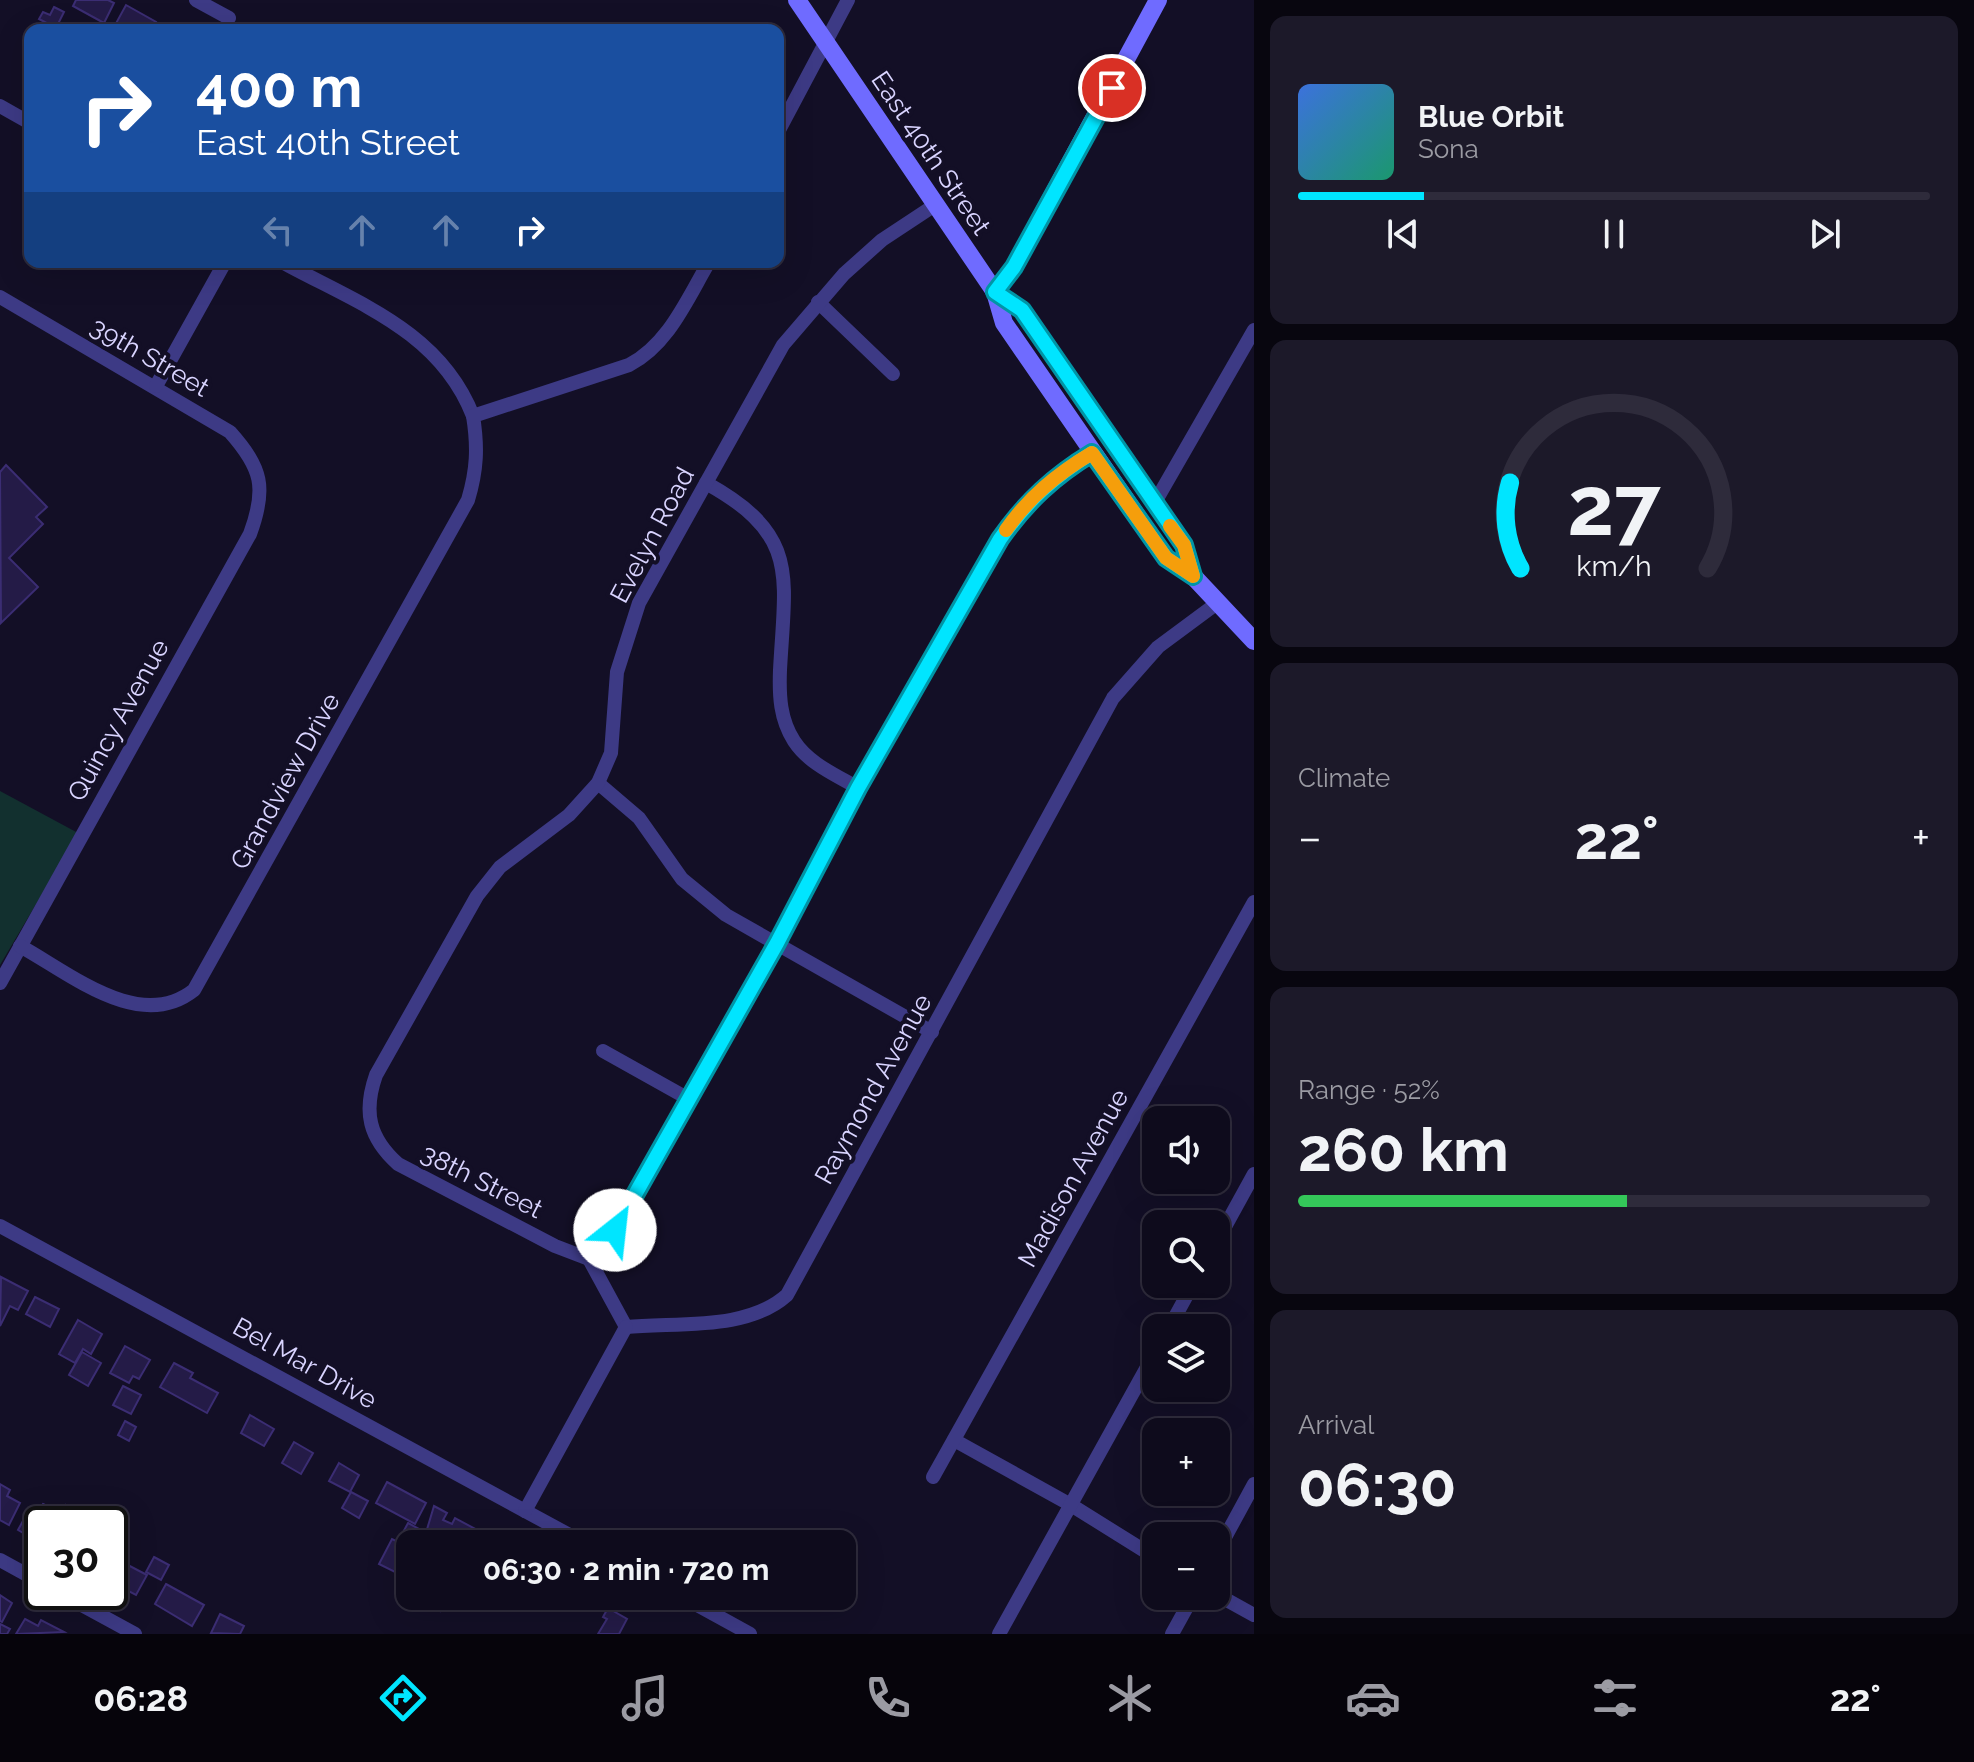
<!DOCTYPE html>
<meta charset="utf-8">
<style>
:root{--surface:#0e0b1c;--page:#1c1929;--text:#f1f3f6;--muted:#9b9ba3;--line:#2e2b3b;--accent:#00e5ff}
body{margin:0;font-family:Raleway,sans-serif;background:var(--page);color:var(--text);height:100vh;display:flex;flex-direction:column;font-size:30px;white-space:nowrap}
*{box-sizing:border-box;margin:0}
p{font-size:26px;color:var(--muted)}
.icon{flex:none;width:44px;height:44px;fill:none;stroke:currentColor;stroke-width:2;stroke-linecap:round;stroke-linejoin:round}
.map{position:relative;flex:1;overflow:hidden}
.panel{display:flex;flex-direction:column;gap:16px;padding:16px;background:#08060f;width:720px}
.panel>*{flex:none}
.guide{position:absolute;left:24px;top:24px;width:760px;height:244px;border-radius:16px;box-shadow:0 8px 32px #0002,0 0 0 2px var(--line);background:#1a4fa0;color:#fff;overflow:hidden}
.fabs{position:absolute;left:1142px;top:1106px;display:grid;gap:16px}
.fabs a{display:grid;place-items:center;width:88px;height:88px;border-radius:16px;background:var(--surface);box-shadow:0 8px 32px #0002,0 0 0 2px var(--line);font-size:40px}
.speed{position:absolute;left:24px;top:1506px;display:flex;gap:16px;font-size:40px;font-weight:700;text-align:center}
.speed>*{display:grid;place-content:center;width:104px;height:104px;border-radius:50%;background:var(--surface);box-shadow:0 8px 32px #0002,0 0 0 2px var(--line);line-height:1}
.speed .limit{border:4px solid #111;border-radius:12px;background:#fff;color:#111}
.pin{position:absolute;display:grid;place-items:center;width:68px;height:68px;color:#fff;margin:-34px;border:4px solid #fff;border-radius:50%;box-shadow:0 2px 8px #0007}
.me{position:absolute;width:88px;margin:-44px;rotate:29deg;stroke-linejoin:round;filter:drop-shadow(0 0 6px #0008)}
.turn{display:flex;align-items:center;gap:28px;height:168px;padding:0 40px;font-size:36px}
.turn .icon{width:104px;height:104px;stroke-width:2.5}
.turn b{display:block;font-size:56px;line-height:68px}
.lanes{display:flex;align-items:center;height:76px;padding:0 40px;background:#0003;justify-content:center;gap:40px;direction:ltr}
.lanes .off{opacity:.35}
.big{font-size:60px;font-weight:700;line-height:1.1}
.panel .card{flex:1;display:flex;flex-direction:column;justify-content:center;gap:12px;min-width:0;padding:0 28px;border-radius:16px;background:var(--page)}
.panel .dial{align-items:center;gap:0}
.dial svg{height:208px;overflow:visible;fill:none;stroke:var(--line);stroke-width:7;stroke-linecap:round;text-anchor:middle}
.dial text{fill:var(--text);stroke:none}
.song{display:flex;align-items:center;gap:24px}
.cover{width:96px;height:96px;border-radius:12px;background:linear-gradient(135deg,hsl(220 70% 55%),hsl(160 70% 35%))}
.played{height:8px;border-radius:4px;background:linear-gradient(90deg,var(--accent) 20%,var(--line) 20%)}
.keys{display:flex;justify-content:space-around;direction:ltr}
.heat{display:flex;justify-content:space-between;align-items:center;font-size:44px;direction:ltr}
.charge{height:12px;border-radius:6px;background:linear-gradient(90deg,#34c759 52%,var(--line) 0)}
.trip{position:absolute;left:396px;top:1530px;width:460px;height:80px;border-radius:16px;background:var(--surface);box-shadow:0 8px 32px #0002,0 0 0 2px var(--line);font-weight:700;line-height:80px;text-align:center}
.tabs{display:flex;height:128px;justify-content:space-around;align-items:center;background:#06040b;color:var(--muted)}
.tabs .icon{width:56px;height:56px}
.tabs .active{color:var(--accent)}
.tabs b{font-size:36px;color:var(--text)}
main{display:flex;flex:1;min-height:0}
.map>svg:first-child{display:block}
.green{fill:#12302f}
.building{fill:#241b47;stroke:#3b2d73;stroke-width:2}
.lines{fill:none;stroke-linecap:round;stroke-linejoin:round}
.street{stroke:#3d3a85;stroke-width:14}
.secondary{stroke:#6f6bff;stroke-width:18}
.route-casing{stroke:#0095a6;stroke-width:20}
.route{stroke:#00e5ff;stroke-width:14}
.slow{stroke:#f59e0b;stroke-width:14}
.labels{text-anchor:middle;stroke-width:8;stroke-linejoin:round;paint-order:stroke}
.street-label{font-size:26px;fill:#d9d4ff;stroke:#130f26}
</style>
<main>
<div class="map">
<svg width="1254" height="1634" viewBox="0 0 1254 1634">
<rect width="100%" height="100%" fill="#130f26"/>
<polygon class="green" points="0,791 78,833 0,965"/>
<g class="building">
<polygon points="76,0 108,0 114,3 104,23 73,6"/>
<polygon points="126,5 156,22 152,30 114,27"/>
<polygon points="54,7 64,12 56,28 39,19 43,12 50,15"/>
<polygon points="6,465 47,507 36,517 43,524 9,558 38,587 1,623 0,472"/>
<polygon points="1,1277 28,1291 18,1310 10,1306 0,1326"/>
<polygon points="35,1297 59,1309 50,1327 26,1314"/>
<polygon points="78,1320 102,1334 91,1354 83,1349 75,1363 59,1354"/>
<polygon points="125,1346 150,1360 139,1379 133,1376 129,1383 110,1373"/>
<polygon points="82,1352 101,1363 88,1386 69,1375"/>
<polygon points="174,1363 193,1373 190,1378 218,1393 207,1413 160,1387"/>
<polygon points="123,1386 141,1395 131,1414 113,1405"/>
<polygon points="250,1415 274,1429 264,1446 241,1433"/>
<polygon points="125,1421 136,1427 129,1441 118,1435"/>
<polygon points="294,1442 313,1453 301,1474 282,1463"/>
<polygon points="339,1463 359,1475 350,1492 329,1481"/>
<polygon points="387,1482 426,1503 415,1524 376,1503"/>
<polygon points="0,1484 10,1490 7,1496 20,1503 9,1525 0,1520"/>
<polygon points="351,1492 368,1501 359,1518 342,1508"/>
<polygon points="43,1504 60,1513 56,1524 42,1524 42,1544 18,1530 29,1510 38,1514"/>
<polygon points="66,1505 82,1514 76,1524 58,1522"/>
<polygon points="434,1506 447,1513 443,1520 452,1524 455,1518 479,1531 472,1544 449,1541 440,1544 425,1536"/>
<polygon points="408,1523 421,1530 410,1544 397,1573 379,1564 392,1539 398,1542"/>
<polygon points="110,1539 120,1545 112,1560 110,1559"/>
<polygon points="154,1557 169,1565 161,1580 146,1572"/>
<polygon points="124,1563 147,1575 136,1595 113,1583"/>
<polygon points="166,1584 204,1605 192,1626 155,1604"/>
<polygon points="0,1595 12,1603 2,1622 0,1621"/>
<polygon points="418,1596 447,1596 440,1611"/>
<polygon points="608,1608 627,1619 619,1634 598,1634 607,1619 603,1617"/>
<polygon points="220,1614 244,1626 240,1634 211,1633"/>
<polygon points="25,1619 38,1626 41,1620 64,1632 16,1634"/>
<polygon points="0,1624 10,1629 7,1634 0,1634"/>
</g>
<g class="lines">
<g class="street">
<polyline points="196,0 229,18"/>
<polyline points="0,106 30,123"/>
<polyline points="778,132 848,0"/>
<path d="M282,262C357,303 440,331 473,416"/>
<path d="M0,297L230,432C262,468 267,488 250,534L0,983"/>
<polyline points="818,302 893,374"/>
<polyline points="156,386 225,262"/>
<path d="M706,483C800,535 785,575 780,670C779,696 780,719 794,741C809,764 836,775 858,788"/>
<polyline points="1154,504 1254,330"/>
<polyline points="598,783 639,818 682,879 726,915 932,1032"/>
<path d="M20,946C71,974 140,1033 194,990L468,500C477,470 478,447 473,416L629,365C669,344 687,299 709,262"/>
<polyline points="603,1051 687,1098"/>
<polyline points="0,1226 586,1544"/>
<polyline points="1216,1243 1254,1174"/>
<path d="M589,1259L555,1246L398,1164C369,1138 363,1112 376,1075L477,896L500,867L569,815L598,783L611,753L617,672L639,603L783,345L844,274L882,240L935,205"/>
<path d="M626,1327L589,1259L615,1230L777,943L858,788L1000,539C1026,502 1054,476 1092,453"/>
<path d="M626,1327C678,1322 747,1331 787,1295L1113,698L1158,647L1216,604"/>
<polyline points="1169,1328 1193,1284"/>
<polyline points="954,1440 1071,1505 1156,1558"/>
<polyline points="933,1477 1254,902"/>
<polyline points="525,1511 626,1327"/>
<polyline points="1216,1554 1254,1484"/>
<polyline points="0,1560 42,1583"/>
<polyline points="58,1592 135,1634"/>
<polyline points="1216,1594 1254,1615"/>
<polyline points="681,1596 750,1634"/>
<polyline points="999,1634 1156,1351"/>
<polyline points="1172,1634 1193,1596"/>
</g>
<g class="secondary">
<polyline points="797,0 995,292 1004,323 1166,558 1193,576 1254,641"/>
<polyline points="995,292 1022,310 1184,545 1193,576"/>
<polyline points="995,292 1014,267 1158,0"/>
</g>
</g>
<g class="lines">
<g class="route-casing">
<path id="route" d="M615,1230L777,943L858,788L1000,539C1026,502 1054,476 1092,453L1166,558L1193,576L1184,545L1022,310L995,292L1014,267L1112,88"/>
</g>
<use href="#route" class="route"/>
<path class="slow" d="M1006,530C1029,497 1057,474 1092,453L1166,558L1193,576L1184,545L1170,526"/>
</g>
<g class="labels">
<g class="street-label">
<text transform="translate(931 153) rotate(56)" y="9">East 40th Street</text>
<text transform="translate(150 357) rotate(30)" y="9">39th Street</text>
<text transform="translate(652 535) rotate(-62)" y="9">Evelyn Road</text>
<text transform="translate(118 720) rotate(-61)" y="9">Quincy Avenue</text>
<text transform="translate(285 781) rotate(-61)" y="9">Grandview Drive</text>
<text transform="translate(873 1089) rotate(-61)" y="9">Raymond Avenue</text>
<text transform="translate(1073 1178) rotate(-61)" y="9">Madison Avenue</text>
<text transform="translate(482 1181) rotate(27)" y="9">38th Street</text>
<text transform="translate(305 1363) rotate(29)" y="9">Bel Mar Drive</text>
</g>
</g>
</svg>
<div class="fabs">
<a><svg class="icon" aria-label="sound" viewBox="0 0 24 24"><path d="M4 9h4l5-4v14l-5-4H4zM17 9q2 3 0 6"/></svg></a>
<a><svg class="icon" aria-label="search" viewBox="0 0 24 24"><circle cx="10" cy="10" r="6"/><path d="M15 15l6 6"/></svg></a>
<a><svg class="icon" aria-label="layers" viewBox="0 0 24 24"><path d="M12 4l9 5-9 5-9-5zM3 14l9 5 9-5"/></svg></a>
<a>+</a>
<a>−</a>
</div>
<div class="speed"><div class="limit">30</div></div>
<div class="pin" style="left:1112px;top:88px;background:#d93025"><svg class="icon" aria-label="arrive" viewBox="0 0 24 24"><path d="M6 21V4h12l-3 4 3 4H6"/></svg></div>
<svg class="me" style="left:615px;top:1230px" viewBox="-20 -20 40 40"><circle r="19" fill="#fff"/><path d="M0-13L10 11 0 6-10 11z" fill="#00e5ff"/></svg>
<div class="trip">06:30 · 2 min · 720 m</div>
<div class="guide">
<div class="turn"><svg class="icon" aria-label="right" viewBox="0 0 24 24"><path d="M7 20v-9h11M14 6l5 5-5 5"/></svg><div><b>400 m</b>East 40th Street</div></div>
<div class="lanes"><svg class="icon off" aria-label="left" viewBox="0 0 24 24"><path d="M17 20v-9H6M10 6l-5 5 5 5"/></svg><svg class="icon off" aria-label="ahead" viewBox="0 0 24 24"><path d="M12 20V5M6 11l6-6 6 6"/></svg><svg class="icon off" aria-label="ahead" viewBox="0 0 24 24"><path d="M12 20V5M6 11l6-6 6 6"/></svg><svg class="icon" aria-label="right" viewBox="0 0 24 24"><path d="M7 20v-9h11M14 6l5 5-5 5"/></svg></div>
</div>
</div>
<section class="panel">
<div class="card">
<div class="song"><i class="cover"></i><div><b>Blue Orbit</b><p>Sona</p></div></div>
<div class="played"></div>
<div class="keys"><svg class="icon" aria-label="previous" viewBox="0 0 24 24"><path d="M18 5L8 12l10 7zM5 5v14"/></svg><svg class="icon" aria-label="pause" viewBox="0 0 24 24"><path d="M8 5v14M16 5v14"/></svg><svg class="icon" aria-label="next" viewBox="0 0 24 24"><path d="M6 5l10 7-10 7zM19 5v14"/></svg></div>
</div>
<div class="card dial"><svg viewBox="0 0 100 80">
<path d="M14 69A42 42 0 1 1 86 69"/>
<path d="M14 69A42 42 0 0 1 10 36" stroke="#00e5ff"/>
<text x="50" y="56" font-size="32" font-weight="700">27</text>
<text x="50" y="72" font-size="11">km/h</text>
</svg></div>
<div class="card"><p>Climate</p>
<div class="heat"><a>−</a><b class="big">22°</b><a>+</a></div>
</div>
<div class="card"><p>Range · 52%</p><b class="big">260 km</b><div class="charge"></div></div>
<div class="card"><p>Arrival</p><b class="big">06:30</b></div>
</section>
</main>
<nav class="tabs">
<b>06:28</b>
<svg class="icon active" aria-label="directions" viewBox="0 0 24 24"><path d="M12 3l9 9-9 9-9-9zM9 14v-3h6M13 9l2 2-2 2"/></svg>
<svg class="icon" aria-label="music" viewBox="0 0 24 24"><path d="M9 18V5l10-2v13"/><circle cx="6" cy="18" r="3"/><circle cx="16" cy="16" r="3"/></svg>
<svg class="icon" aria-label="phone" viewBox="0 0 24 24"><path d="M5 4h4l2 5-3 2q2 4 5 5l2-3 5 2v4C11 20 4 13 5 4z"/></svg>
<svg class="icon" aria-label="climate" viewBox="0 0 24 24"><path d="M12 3v18M4 7l16 10M4 17L20 7"/></svg>
<svg class="icon" aria-label="car" viewBox="0 0 24 24"><path d="M5 17H2v-5l4-1 3-4h7l3 4 3 1v5h-3M9 17h6M6 11h13"/><circle cx="7" cy="17" r="2"/><circle cx="17" cy="17" r="2"/></svg>
<svg class="icon" aria-label="filters" viewBox="0 0 24 24"><path d="M4 7h16M4 17h16"/><circle cx="9" cy="7" r="2"/><circle cx="15" cy="17" r="2"/></svg>
<b>22°</b>
</nav>
